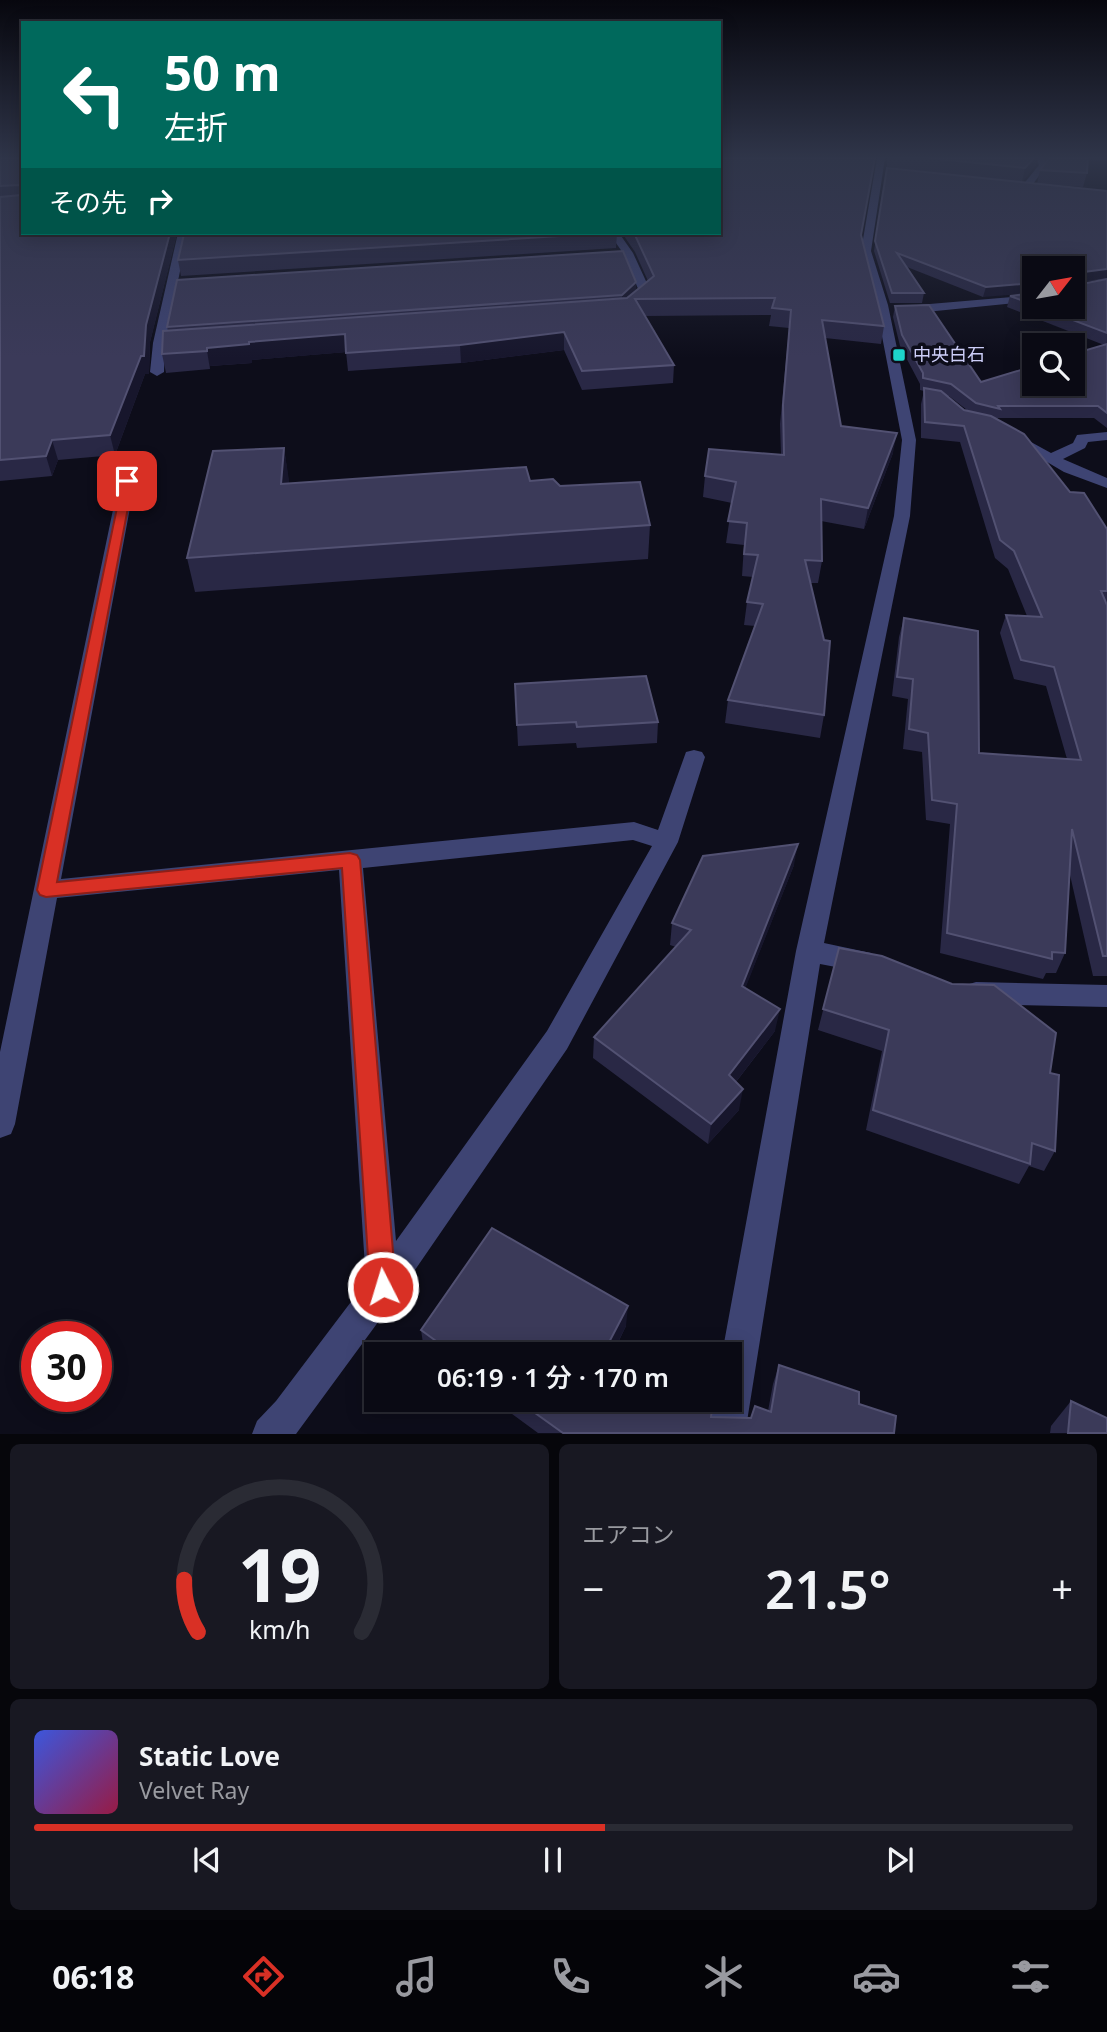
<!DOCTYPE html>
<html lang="ja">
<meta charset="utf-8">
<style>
:root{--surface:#0a0a14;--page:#181822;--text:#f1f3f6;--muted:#999aa0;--line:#2a2b34;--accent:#d93025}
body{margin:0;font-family:"Noto Sans","Noto Sans JP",sans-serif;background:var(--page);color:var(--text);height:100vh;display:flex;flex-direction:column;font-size:26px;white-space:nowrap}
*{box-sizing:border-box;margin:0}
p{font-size:23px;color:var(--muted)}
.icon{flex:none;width:38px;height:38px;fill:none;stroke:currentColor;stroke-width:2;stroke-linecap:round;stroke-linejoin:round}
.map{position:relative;height:1434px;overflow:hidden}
.sheet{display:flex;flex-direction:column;gap:10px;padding:10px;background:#06060b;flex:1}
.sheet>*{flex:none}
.guide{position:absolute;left:21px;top:21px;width:700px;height:214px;border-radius:0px;box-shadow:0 4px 18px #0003,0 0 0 2px var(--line);background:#00695c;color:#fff;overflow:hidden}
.needle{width:46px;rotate:59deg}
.buttons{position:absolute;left:1022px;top:256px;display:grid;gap:14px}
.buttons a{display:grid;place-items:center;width:63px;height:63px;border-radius:0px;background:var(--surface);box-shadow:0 4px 18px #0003,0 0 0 2px var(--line);font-size:35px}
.speed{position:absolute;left:21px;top:1321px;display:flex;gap:14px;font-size:35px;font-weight:700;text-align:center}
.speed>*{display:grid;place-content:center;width:91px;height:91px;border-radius:50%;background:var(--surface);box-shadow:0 4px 18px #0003,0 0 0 2px var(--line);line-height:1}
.speed .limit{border:10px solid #d22;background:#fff;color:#111}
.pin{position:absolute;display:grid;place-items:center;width:60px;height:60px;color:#fff;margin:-30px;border-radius:14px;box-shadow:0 4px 10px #0006}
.me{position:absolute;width:77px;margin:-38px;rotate:355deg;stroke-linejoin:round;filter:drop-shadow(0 0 5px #0008)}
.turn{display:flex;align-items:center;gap:24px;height:147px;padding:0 28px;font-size:32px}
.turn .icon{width:91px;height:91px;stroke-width:2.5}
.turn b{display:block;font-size:49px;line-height:60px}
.then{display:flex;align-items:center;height:66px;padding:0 28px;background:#0003;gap:14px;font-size:26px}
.big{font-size:52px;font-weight:600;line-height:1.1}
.sheet .widget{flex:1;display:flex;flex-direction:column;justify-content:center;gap:10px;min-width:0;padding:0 24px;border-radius:10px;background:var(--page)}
.sheet .dial{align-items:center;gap:0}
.dial svg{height:182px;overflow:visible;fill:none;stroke:var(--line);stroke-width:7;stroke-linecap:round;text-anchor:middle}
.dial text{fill:var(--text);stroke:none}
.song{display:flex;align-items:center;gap:21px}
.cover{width:84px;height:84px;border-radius:10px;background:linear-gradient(135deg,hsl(230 70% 55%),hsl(340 70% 35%))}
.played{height:7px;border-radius:4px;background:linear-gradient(90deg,var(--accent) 55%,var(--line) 55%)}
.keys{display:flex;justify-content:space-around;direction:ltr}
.heat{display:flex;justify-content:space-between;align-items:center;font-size:38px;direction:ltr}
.sheet .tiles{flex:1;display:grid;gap:10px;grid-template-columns:1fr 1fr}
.widget:last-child{grid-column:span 2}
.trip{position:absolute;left:364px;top:1342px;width:378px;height:70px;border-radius:0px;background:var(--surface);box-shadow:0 4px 18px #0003,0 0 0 2px var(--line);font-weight:600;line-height:70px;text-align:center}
.menu{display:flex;height:112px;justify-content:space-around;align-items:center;background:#040408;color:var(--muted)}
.menu .icon{width:49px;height:49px}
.menu .current{color:var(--accent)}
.menu b{font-size:32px;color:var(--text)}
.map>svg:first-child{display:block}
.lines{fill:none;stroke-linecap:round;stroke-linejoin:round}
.minor{fill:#3e4473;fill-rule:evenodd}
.wall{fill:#292845;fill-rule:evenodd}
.shaded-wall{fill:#17162c}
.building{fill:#3b3a59;stroke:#525172;stroke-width:2}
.route{fill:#d93025;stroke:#8d1f18;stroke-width:2}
.poi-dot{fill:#1dd4cb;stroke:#0d0d1a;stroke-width:2.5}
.labels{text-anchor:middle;stroke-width:7;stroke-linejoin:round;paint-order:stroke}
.far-poi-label{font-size:18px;fill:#cdcef8;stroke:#0d0d1a;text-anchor:start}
</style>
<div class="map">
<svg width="1107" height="1434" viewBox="0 0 1107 1434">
<rect width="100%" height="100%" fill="#0d0d1a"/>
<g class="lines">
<g class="minor">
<polygon points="877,158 885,158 871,251 888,305 916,440 910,516 824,943 871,953 875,961 871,969 862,972 820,964 745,1434 708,1434 714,1400 730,1400 730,1354 722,1354 796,951 894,516 902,440 876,305 861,251"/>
<polygon points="1036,158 1044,158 1047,165 1030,188 1024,188 1022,186 1039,165"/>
<polygon points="178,233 188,233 165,343 164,372 157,376 150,372 153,343"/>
<polygon points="609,233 619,233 633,253 651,292 633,309 623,307 639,291 623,253"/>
<polygon points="1034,295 1034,301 906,314 900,310 906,306"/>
<polygon points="1107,432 1107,440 1088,442 1085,448 1063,459 1107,478 1107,488 1064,472 1008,439 1010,436 1020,436 1051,453 1073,443 1077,435"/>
<path d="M127,476L135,481L61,879L634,822L658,830L686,752L694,750L702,752L705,757L678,842L567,1049L395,1299L296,1434H252L257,1421L276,1401L366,1282L339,870L57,898L15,1124L11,1134L0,1138V1052L119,481ZM633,840L652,846L547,1031L396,1241L363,868Z"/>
<polygon points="976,982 1107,985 1107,1007 976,1004 966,1001 962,993 966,985"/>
</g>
</g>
<g class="wall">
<polygon points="0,158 23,158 23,233 177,233 150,342 149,374 145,374 115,455 58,460 52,476 0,481"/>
<path d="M887,158H1038L1036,165L1022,182L1037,184L1040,170L1047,161L1045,158H1107V160L1088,159L1087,173L1083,187L1044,184L1107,191V279L1074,283L1077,285L1107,279V428L1094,418H998L997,419L1107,529V976H1093L1070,875L1065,953L1056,973H1046L1043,979L940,953L950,824L926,820L922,752L903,749L908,699L892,696L899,637L904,618L979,753L1067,759L1046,686L1014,679L1000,633L1006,615L1027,616L1008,569L995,558L960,442L921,438V404L924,391L920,390V384L900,346L893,317L895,306L981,382L1104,345L1007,307L1010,296L1034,293V306H1073V268L983,297L907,267L924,293L922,303H890L874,251L887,168L1010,181L887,167ZM947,396H949L967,410H964Z"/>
<polygon points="188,233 617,233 616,248 181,276 178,260"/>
<polygon points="622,233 719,233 861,235 884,326 881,344 825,338 841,426 893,453 864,529 821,521 822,561 818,583 810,583 824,715 820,738 725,723 728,700 755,626 744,625 747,602 753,577 742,576 744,545 726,543 732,503 703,497 705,476 781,455 780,424 789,328 769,326 771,315 645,316 674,365 673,383 582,390 564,350 461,363 348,371 346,352 252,360 252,363 210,366 210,369 166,373 162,354 168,330 167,327 636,282 636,290 629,297 648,281 635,252"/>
<polygon points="284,448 289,484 530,481 560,486 650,525 648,559 195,592 187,558"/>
<polygon points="515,684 658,722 657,743 577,748 576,743 518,746"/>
<polygon points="794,865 745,988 775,1031 736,1082 739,1110 708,1144 593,1058 594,1037 676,947 670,945 672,923"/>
<polygon points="839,948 1050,1073 1055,1151 1044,1171 1029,1166 1019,1184 866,1130 882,1051 818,1030"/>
<polygon points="626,1326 613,1353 616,1354 431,1354 424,1350 421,1330"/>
<polygon points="779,1365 859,1404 894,1433 538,1433 493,1400 713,1400 711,1417 751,1418 768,1411 773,1384"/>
<polygon points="1071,1401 1107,1433 1050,1433 1051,1426"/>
</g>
<g class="shaded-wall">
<polygon points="1034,158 1038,158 1036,165 1022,182 1025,168"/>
<polygon points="170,233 177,233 150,342 149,374 145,374 115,455 110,435"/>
<polygon points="1107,269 1107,278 1073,283 1076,273"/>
<polygon points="636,282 636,290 622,303 622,295"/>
<polygon points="1034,283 1034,293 983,297 986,287"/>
<polygon points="564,332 564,350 461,363 460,345"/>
<polygon points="345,334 347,352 252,360 252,363 210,366 210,369 207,351 207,348 249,342"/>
<polygon points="897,433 893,453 864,529 868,508"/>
<polygon points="52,440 58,460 52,476 46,456"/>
<polygon points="284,448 289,480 287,517 281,484"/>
<polygon points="798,844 794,865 738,1007 742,986"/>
<polygon points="780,1009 775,1031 725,1096 729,1075"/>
<polygon points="743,1089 739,1110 708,1144 711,1124"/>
<polygon points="628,1306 626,1326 612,1354 605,1350"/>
</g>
<g class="building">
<polygon points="0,158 23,158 23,233 170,233 146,325 144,356 141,356 110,435 52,440 46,456 0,460 0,197 21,195 22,188 19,185 0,186"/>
<polygon points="719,158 875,158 861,235 884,326 822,320 841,426 897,433 868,508 821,499 822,561 805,560 824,640 830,641 824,715 728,700 763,604 747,602 758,555 744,554 747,523 728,521 736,482 705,476 709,449 784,455 783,405 791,310 772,308 775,298 635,299 674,365 582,371 564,332 460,345 346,353 345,334 249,342 249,344 207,348 207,351 162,354 163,331 627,298 654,276 634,233 719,233"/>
<polygon points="929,158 1034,158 1025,168"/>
<polygon points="1049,158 1088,158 1087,173 1040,170"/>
<polygon points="887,168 1107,191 1107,269 1076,273 1073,283 1077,285 1107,279 1107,333 1036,306 1073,306 1073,268 1034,268 1034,283 986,287 897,253 924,293 892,293 875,241"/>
<polygon points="204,233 608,233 178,260 184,234"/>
<polygon points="623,251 636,282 622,295 167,327 177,280"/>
<polygon points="1034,293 1034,305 1010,296"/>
<polygon points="929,305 981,382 1034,366 1034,383 1073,383 1073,354 1107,344 1107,413 1098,406 998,406 1000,409 976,403 951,384 923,378 923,373 902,335 895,306"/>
<polygon points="924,388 941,391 964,410 991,416 1024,434 1070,492 1084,493 1107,529 1107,591 1101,591 1107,605 1107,956 1103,956 1072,829 1065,953 1052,952 1052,959 947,933 957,804 932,800 928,733 909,729 913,679 897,677 904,618 978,631 979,753 1081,760 1054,667 1021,660 1006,615 1042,617 1014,551 1000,540 964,426 925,422"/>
<polygon points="284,448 281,484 526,467 530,481 553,479 560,486 640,482 650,525 187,558 213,451"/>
<polygon points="646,676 658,722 577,727 576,722 517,725 515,684"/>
<polygon points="798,844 742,986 780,1009 729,1075 743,1089 711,1124 594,1037 691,930 672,923 703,856"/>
<polygon points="839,948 882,956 952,984 994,985 1056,1033 1050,1073 1059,1075 1055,1151 1032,1143 1030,1164 873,1110 889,1030 823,1009"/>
<polygon points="492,1228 628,1306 605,1350 616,1354 454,1354 421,1330"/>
<polygon points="779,1365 859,1392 859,1404 896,1416 894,1433 563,1433 517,1400 713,1400 711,1417 751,1418 755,1406 771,1412"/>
<polygon points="1071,1401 1107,1418 1107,1433 1068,1433"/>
</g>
<linearGradient id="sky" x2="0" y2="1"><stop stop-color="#07070e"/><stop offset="0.44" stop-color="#2f3549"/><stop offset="1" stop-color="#2f3549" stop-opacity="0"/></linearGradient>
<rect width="1107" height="358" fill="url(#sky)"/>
<polygon class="route" points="123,479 133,481 57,882 350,853 357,855 360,860 396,1287 392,1296 383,1300 374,1296 370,1287 342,868 46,897 40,895 37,890"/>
<rect class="poi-dot" x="892" y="348" width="14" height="14" rx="3.5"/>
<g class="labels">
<g class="far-poi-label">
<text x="913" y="361">中央白石</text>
</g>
</g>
</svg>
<div class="buttons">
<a><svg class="needle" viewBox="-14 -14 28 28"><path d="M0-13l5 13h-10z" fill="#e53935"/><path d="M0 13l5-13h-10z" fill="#999aa0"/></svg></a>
<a><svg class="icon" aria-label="search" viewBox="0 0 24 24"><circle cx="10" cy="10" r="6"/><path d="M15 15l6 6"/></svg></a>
</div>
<div class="speed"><div class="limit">30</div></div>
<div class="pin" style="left:127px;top:481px;background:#d93025"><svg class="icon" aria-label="arrive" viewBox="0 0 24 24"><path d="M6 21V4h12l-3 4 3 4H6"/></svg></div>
<svg class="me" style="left:383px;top:1287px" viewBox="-20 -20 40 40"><circle r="17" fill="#d93025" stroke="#fff" stroke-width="3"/><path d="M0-11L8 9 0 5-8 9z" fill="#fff"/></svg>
<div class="trip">06:19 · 1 分 · 170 m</div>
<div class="guide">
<div class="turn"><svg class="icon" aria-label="left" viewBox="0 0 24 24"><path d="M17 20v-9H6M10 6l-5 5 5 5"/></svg><div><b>50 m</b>左折</div></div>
<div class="then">その先<svg class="icon" aria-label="right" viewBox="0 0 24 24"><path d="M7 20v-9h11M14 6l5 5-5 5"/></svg></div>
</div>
</div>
<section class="sheet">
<div class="tiles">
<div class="widget dial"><svg viewBox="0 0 100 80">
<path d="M14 69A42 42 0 1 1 86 69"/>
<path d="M14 69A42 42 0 0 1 8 46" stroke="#d93025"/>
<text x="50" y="56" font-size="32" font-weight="700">19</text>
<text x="50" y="72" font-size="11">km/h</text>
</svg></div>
<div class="widget"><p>エアコン</p>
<div class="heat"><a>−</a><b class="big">21.5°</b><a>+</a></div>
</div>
<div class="widget">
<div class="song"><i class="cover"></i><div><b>Static Love</b><p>Velvet Ray</p></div></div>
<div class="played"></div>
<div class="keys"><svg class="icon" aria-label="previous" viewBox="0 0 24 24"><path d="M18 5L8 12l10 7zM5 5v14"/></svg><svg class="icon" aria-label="pause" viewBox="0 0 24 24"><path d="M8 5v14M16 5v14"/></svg><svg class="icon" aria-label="next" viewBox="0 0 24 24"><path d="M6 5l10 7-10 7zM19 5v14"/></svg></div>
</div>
</div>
</section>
<nav class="menu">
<b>06:18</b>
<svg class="icon current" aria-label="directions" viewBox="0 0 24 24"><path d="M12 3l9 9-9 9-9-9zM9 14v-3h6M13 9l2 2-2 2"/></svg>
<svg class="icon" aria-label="music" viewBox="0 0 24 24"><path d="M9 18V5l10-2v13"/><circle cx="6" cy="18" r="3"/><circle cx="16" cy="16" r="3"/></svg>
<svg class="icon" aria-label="phone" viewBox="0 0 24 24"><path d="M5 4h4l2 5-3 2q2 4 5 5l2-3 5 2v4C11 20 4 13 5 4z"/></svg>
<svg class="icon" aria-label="climate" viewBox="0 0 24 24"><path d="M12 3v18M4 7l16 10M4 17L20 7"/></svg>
<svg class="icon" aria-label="car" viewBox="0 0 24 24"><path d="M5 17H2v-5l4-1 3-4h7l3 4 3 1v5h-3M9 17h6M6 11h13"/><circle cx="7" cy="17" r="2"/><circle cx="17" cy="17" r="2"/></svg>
<svg class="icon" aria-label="filters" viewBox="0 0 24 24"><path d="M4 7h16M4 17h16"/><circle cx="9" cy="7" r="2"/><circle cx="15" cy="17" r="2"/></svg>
</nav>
